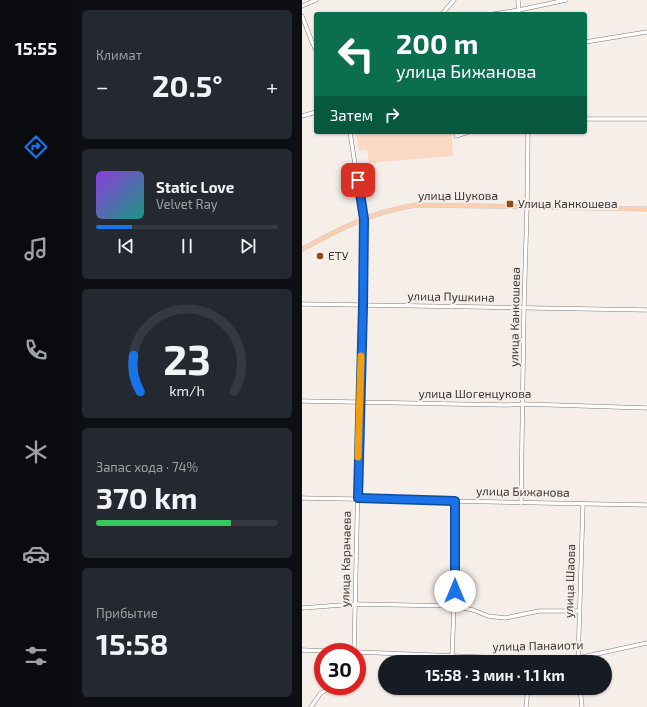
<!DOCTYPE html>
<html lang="ru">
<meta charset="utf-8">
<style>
:root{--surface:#171b24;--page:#242831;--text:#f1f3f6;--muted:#9ea1a6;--line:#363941;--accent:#1a73e8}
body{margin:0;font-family:"Exo 2",sans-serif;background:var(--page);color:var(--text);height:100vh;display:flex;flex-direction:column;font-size:15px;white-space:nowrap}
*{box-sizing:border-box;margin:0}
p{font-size:13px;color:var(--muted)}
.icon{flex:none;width:22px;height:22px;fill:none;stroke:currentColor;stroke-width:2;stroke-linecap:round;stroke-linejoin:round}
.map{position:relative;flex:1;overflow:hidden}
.details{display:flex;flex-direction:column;gap:10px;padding:10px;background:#0d0f14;width:230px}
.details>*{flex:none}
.banner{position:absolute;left:12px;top:12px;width:273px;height:122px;border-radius:4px;box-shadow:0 1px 3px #0004;background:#0b6e4f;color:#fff;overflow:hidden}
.speed{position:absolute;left:12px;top:643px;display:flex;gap:8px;font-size:20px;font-weight:700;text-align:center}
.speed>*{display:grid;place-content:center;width:52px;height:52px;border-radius:50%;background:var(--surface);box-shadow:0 1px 3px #0004;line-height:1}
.speed .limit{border:6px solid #d22;background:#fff;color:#111}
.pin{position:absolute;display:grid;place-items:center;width:34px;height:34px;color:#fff;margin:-17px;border-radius:8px;box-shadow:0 2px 6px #0006}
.me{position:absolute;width:44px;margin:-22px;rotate:0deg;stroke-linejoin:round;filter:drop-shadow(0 0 3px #0008)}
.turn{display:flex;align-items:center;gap:14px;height:84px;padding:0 16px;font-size:18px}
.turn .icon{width:52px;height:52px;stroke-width:2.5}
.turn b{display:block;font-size:28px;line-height:34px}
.then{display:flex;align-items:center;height:38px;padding:0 16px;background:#0003;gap:8px;font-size:15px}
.big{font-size:30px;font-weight:700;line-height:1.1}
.details .card{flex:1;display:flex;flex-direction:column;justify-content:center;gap:6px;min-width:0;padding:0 14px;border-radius:6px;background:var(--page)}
.details .dial{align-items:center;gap:0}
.dial svg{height:104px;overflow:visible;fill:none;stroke:var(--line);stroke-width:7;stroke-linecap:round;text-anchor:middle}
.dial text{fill:var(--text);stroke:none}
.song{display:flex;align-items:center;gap:12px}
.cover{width:48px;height:48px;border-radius:6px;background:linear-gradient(135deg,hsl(270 70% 55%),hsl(170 70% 35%))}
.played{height:4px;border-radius:2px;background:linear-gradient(90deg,var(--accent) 20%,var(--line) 20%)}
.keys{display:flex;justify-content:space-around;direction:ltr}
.heat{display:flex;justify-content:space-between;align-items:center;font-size:22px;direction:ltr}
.charge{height:6px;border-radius:3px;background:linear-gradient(90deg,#34c759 74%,var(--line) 0)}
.trip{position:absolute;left:76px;top:655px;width:234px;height:40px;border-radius:20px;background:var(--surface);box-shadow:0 1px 3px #0004;font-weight:700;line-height:40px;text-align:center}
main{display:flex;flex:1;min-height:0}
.menu{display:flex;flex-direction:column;width:72px;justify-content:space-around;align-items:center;background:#090b0e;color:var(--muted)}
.menu .icon{width:28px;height:28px}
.menu .active{color:var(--accent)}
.menu b{font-size:18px;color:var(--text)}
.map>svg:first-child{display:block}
.green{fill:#fad9c4}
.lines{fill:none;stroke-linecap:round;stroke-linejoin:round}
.minor-casing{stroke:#807873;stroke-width:4.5}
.major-casing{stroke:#cccbcb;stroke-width:5}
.minor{stroke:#fff;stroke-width:3.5}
.major{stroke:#fecfaf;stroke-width:4}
.route-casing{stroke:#114b97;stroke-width:10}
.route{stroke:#1a73e8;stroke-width:7}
.slow{stroke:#f59e0b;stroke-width:7}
.poi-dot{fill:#8d4d17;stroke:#f6eee9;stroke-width:1.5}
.labels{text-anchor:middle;stroke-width:4;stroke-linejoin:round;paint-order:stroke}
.street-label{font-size:12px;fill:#3c3836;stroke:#f6eee9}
.poi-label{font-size:12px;fill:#3c3836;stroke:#f6eee9;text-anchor:start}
</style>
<main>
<nav class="menu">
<b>15:55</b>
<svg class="icon active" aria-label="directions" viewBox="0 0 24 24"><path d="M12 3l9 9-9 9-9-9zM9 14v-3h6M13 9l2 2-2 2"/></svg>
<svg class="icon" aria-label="music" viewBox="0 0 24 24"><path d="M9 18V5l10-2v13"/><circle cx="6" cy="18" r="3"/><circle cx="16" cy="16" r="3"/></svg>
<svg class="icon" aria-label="phone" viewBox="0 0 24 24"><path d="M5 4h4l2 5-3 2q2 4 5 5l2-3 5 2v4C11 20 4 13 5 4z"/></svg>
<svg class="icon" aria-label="climate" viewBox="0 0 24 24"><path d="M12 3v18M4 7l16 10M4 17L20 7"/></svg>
<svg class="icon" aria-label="car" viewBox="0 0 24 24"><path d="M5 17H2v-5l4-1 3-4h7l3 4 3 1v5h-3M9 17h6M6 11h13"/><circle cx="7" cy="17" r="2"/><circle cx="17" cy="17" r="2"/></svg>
<svg class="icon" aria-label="filters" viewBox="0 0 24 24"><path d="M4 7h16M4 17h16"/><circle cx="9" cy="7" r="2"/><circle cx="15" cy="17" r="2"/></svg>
</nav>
<section class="details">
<div class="card"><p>Климат</p>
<div class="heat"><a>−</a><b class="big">20.5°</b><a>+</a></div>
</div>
<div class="card">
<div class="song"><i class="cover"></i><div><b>Static Love</b><p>Velvet Ray</p></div></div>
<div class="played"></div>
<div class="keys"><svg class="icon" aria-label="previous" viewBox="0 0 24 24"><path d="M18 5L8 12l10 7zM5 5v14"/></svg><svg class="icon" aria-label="pause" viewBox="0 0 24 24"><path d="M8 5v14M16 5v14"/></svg><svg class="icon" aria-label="next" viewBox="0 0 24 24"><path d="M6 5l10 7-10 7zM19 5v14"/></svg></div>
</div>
<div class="card dial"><svg viewBox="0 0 100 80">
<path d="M14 69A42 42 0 1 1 86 69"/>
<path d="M14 69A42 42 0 0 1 9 41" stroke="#1a73e8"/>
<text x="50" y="56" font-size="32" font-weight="700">23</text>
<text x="50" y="72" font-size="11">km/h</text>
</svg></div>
<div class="card"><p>Запас хода · 74%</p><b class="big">370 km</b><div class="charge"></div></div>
<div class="card"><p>Прибытие</p><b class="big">15:58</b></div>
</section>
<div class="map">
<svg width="345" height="707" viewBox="0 0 345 707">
<rect width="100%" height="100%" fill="#f6eee9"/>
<polygon class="green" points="54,132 150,132 151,156 67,163 65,150 57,151"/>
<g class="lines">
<g class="minor-casing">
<g id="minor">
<polyline points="216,0 217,14"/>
<polyline points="0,6 14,0"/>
<polyline points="140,14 152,0"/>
<polyline points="192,14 217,10 264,0"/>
<polyline points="0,16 10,42 14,50"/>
<polyline points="283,42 345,32"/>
<polyline points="0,116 14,112"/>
<polyline points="283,119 345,119"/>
<polyline points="48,132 62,223 52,652"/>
<polyline points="154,136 166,132"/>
<polyline points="0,304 345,310"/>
<polyline points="0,401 204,405 221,404 345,408"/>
<polyline points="0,498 345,505"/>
<polyline points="219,503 222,308 225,207 226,132"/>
<polyline points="0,608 53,604 152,606 171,610 186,616 203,618 237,611 277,611"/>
<polyline points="0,650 53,652"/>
<polyline points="55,652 229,659 276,658 345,643"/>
<polyline points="125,655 126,662"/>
<polyline points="150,656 152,606 153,501"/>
<polyline points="276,662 281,504"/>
<polyline points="278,688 280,707"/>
<polyline points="9,707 18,694 30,686"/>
<polyline points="224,707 226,688"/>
</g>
</g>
<g class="major-casing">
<path id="major" d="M0,249C17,241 33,231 50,224C70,215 93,208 115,205L345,209"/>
</g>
<use href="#minor" class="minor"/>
<use href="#major" class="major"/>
</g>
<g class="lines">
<g class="route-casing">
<polyline id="route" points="56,180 62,219 61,306 56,498 153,501 153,591"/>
</g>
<use href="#route" class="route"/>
<polyline class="slow" points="56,457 59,356"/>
</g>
<g class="poi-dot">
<rect x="204" y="200" width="8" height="8" rx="2"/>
<circle cx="18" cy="256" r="4"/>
</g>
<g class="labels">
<g class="street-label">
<text x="156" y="200">улица Шукова</text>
<text transform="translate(149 297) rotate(1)" y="4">улица Пушкина</text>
<text transform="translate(213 317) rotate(-89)" y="4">улица Канкошева</text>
<text x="173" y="398">улица Шогенцукова</text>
<text transform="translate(221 492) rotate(1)" y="4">улица Бижанова</text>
<text transform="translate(44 559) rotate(-89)" y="4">улица Карачаева</text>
<text transform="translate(268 581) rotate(-88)" y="4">улица Шаова</text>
<text transform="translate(236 646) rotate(-1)" y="4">улица Панаиоти</text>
</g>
<g class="poi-label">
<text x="216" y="208">Улица Канкошева</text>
<text x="26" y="260">ЕТУ</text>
</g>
</g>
</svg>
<div class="speed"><div class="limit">30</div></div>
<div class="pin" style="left:56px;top:180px;background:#d93025"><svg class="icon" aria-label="arrive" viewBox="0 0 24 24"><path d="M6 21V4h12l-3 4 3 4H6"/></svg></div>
<svg class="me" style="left:153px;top:591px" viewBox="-20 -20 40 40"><circle r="19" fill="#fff"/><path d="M0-13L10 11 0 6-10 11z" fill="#1a73e8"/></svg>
<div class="trip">15:58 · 3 мин · 1.1 km</div>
<div class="banner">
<div class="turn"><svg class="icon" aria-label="left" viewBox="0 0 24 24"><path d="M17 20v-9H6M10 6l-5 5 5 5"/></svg><div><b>200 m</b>улица Бижанова</div></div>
<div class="then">Затем<svg class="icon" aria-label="right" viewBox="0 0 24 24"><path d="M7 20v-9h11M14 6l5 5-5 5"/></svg></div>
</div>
</div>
</main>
